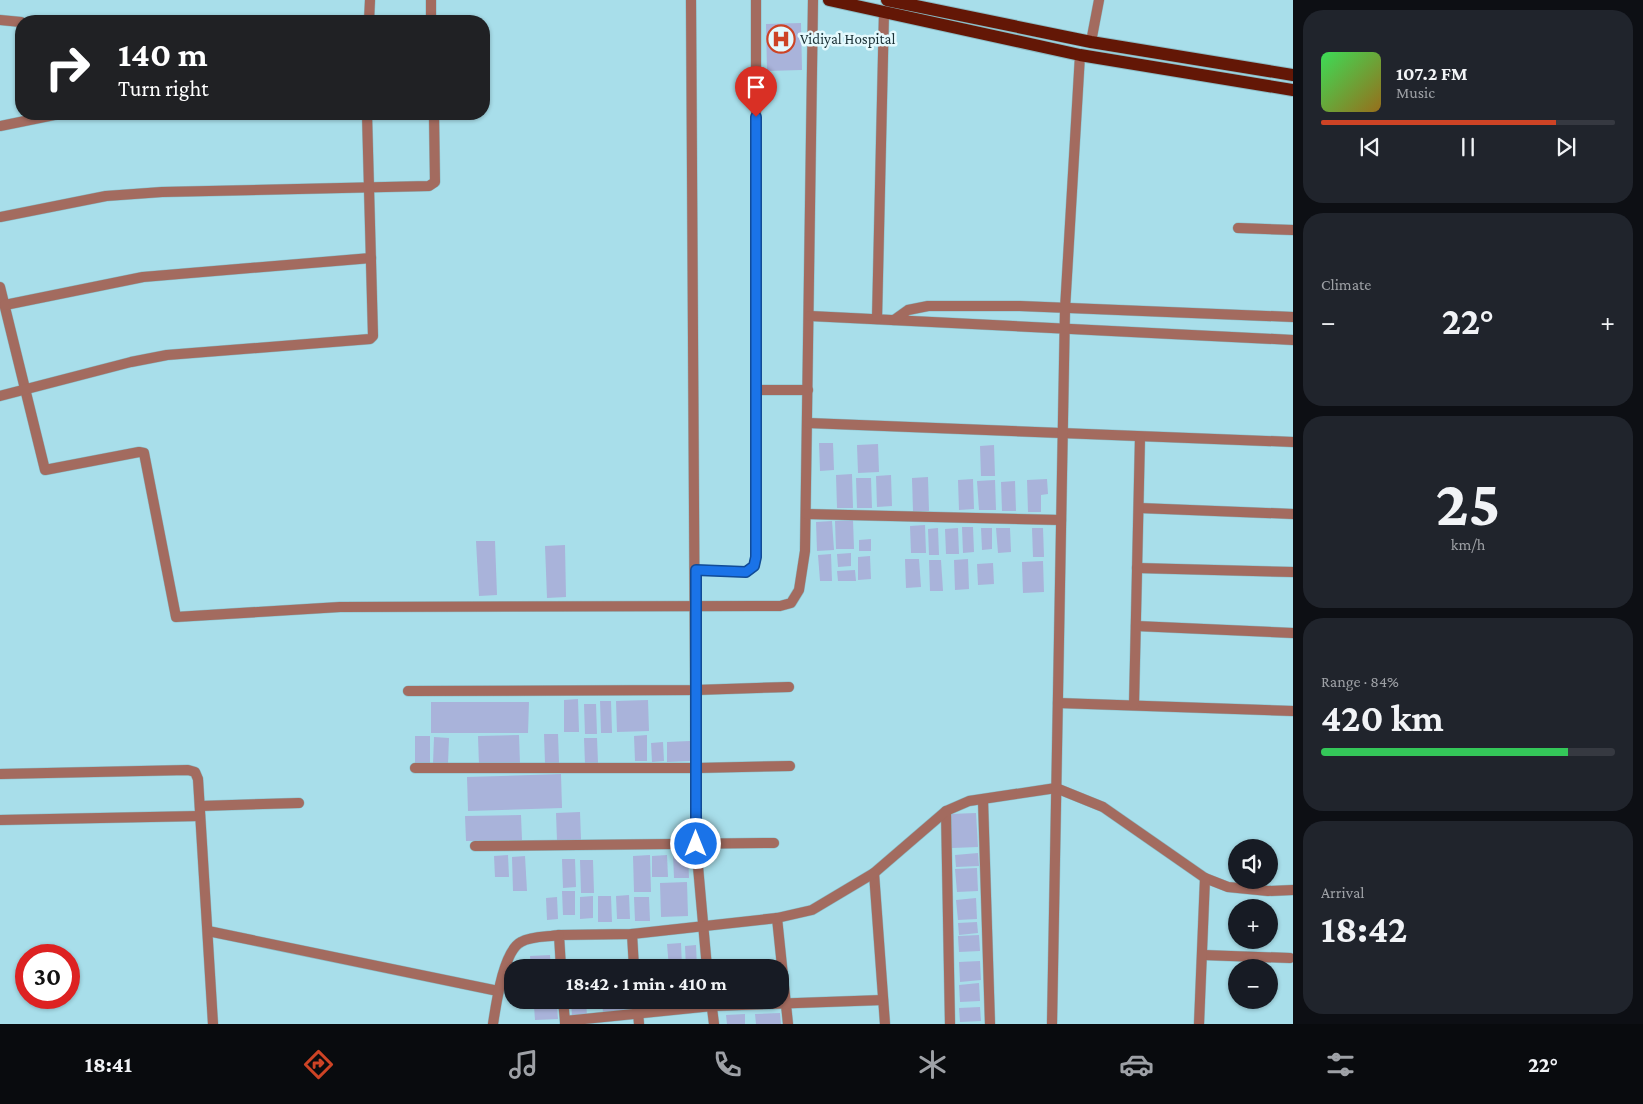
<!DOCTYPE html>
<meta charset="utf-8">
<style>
:root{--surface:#171b24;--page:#20242c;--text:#f1f3f6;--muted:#9ea1a6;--line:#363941;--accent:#cd4325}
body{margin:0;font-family:"Crimson Pro",serif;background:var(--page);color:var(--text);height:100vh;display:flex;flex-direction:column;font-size:19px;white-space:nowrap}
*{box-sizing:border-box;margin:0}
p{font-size:16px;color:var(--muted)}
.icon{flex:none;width:28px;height:28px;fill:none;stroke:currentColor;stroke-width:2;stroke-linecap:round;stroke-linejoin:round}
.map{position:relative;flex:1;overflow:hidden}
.panel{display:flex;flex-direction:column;gap:10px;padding:10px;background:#0d0f14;width:350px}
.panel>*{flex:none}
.guide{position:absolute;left:15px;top:15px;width:475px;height:105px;border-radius:20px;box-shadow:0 1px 4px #0004;background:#202124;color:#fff;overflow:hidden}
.buttons{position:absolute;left:1228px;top:839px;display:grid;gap:10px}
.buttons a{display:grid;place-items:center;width:50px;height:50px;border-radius:50%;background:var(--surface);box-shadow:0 1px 4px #0004;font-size:25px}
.speed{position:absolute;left:15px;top:944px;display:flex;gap:10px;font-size:25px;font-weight:700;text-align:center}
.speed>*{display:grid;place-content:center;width:65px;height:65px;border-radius:50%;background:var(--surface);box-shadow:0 1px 4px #0004;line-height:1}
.speed .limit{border:8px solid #d22;background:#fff;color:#111}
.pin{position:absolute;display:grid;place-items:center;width:42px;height:42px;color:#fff;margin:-51px -21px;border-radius:50% 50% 50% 0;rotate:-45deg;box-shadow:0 0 5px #0007}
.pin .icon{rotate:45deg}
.me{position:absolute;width:55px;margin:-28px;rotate:0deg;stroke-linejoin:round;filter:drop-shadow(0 0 4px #0008)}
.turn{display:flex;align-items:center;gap:18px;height:105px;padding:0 20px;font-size:22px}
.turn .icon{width:65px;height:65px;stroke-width:2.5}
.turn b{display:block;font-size:35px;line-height:42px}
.big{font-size:38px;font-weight:700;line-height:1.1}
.panel .widget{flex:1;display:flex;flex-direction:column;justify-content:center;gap:8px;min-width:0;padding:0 18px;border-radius:20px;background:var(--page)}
.panel .dial{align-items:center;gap:0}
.dial b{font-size:65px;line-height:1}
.song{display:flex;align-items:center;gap:15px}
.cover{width:60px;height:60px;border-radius:8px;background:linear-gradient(135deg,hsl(130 70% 55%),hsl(40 70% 35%))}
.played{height:5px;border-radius:2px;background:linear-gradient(90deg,var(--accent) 80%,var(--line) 80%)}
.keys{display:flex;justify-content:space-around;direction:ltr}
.heat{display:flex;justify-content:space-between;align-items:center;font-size:28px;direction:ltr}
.charge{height:8px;border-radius:4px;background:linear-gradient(90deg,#34c759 84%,var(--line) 0)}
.trip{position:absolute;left:504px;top:959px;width:285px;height:50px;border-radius:20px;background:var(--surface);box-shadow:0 1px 4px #0004;font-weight:700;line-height:50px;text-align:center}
.menu{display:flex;height:80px;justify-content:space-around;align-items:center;background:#090b0e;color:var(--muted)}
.menu .icon{width:35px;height:35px}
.menu .selected{color:var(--accent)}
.menu b{font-size:22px;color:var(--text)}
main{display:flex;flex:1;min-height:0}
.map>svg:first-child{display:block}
.building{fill:#a9b3da}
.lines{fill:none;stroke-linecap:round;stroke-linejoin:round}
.minor-casing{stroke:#8cbcc6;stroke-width:11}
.primary-casing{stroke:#8cbcc6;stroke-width:14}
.minor{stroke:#a36b5f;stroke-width:10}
.primary{stroke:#631706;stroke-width:12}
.route-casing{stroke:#114b97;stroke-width:12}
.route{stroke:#1a73e8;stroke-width:9}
.labels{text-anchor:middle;stroke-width:5;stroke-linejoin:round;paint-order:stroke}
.poi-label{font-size:15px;fill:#1c3237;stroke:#e4f9fd;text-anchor:start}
</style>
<main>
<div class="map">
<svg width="1293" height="1024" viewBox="0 0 1293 1024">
<rect width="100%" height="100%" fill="#a8deea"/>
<g class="building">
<polygon points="801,23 802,70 767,71 766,24"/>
<polygon points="819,443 833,443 834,470 820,471"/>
<polygon points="878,444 879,472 858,473 857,445"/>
<polygon points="994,445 995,476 981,476 980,446"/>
<polygon points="852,474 853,508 837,508 836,475"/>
<polygon points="891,475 892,506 877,507 876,476"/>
<polygon points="928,477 929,511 913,512 912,478"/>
<polygon points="856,478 871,478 872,508 857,508"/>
<polygon points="973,479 974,509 959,510 958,480"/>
<polygon points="1047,479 1048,494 1041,495 1041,512 1028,512 1027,480"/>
<polygon points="995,480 996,510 979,510 977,481"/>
<polygon points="1015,481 1016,511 1002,511 1001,482"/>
<polygon points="853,520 854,549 836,549 835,521"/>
<polygon points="832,521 834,550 817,551 816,522"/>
<polygon points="925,525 926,553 911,553 910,526"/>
<polygon points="962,527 973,527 974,552 963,553"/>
<polygon points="938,528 939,555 929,555 928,529"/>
<polygon points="958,528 959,554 946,554 945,529"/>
<polygon points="981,528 992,528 992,549 982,550"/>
<polygon points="996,528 1010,528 1011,552 998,553"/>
<polygon points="1032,528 1043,528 1044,557 1033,557"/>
<polygon points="871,539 871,551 859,551 859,540"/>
<polygon points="476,541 495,541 497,595 479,596"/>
<polygon points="565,545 566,597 547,598 545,546"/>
<polygon points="851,553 851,566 838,567 837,554"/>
<polygon points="831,554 832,581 820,581 818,555"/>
<polygon points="870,556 871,579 858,580 858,557"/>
<polygon points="905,559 919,559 921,587 906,588"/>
<polygon points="968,559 969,589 955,590 954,560"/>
<polygon points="929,560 941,560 943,591 930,591"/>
<polygon points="1043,561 1044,592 1023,593 1022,562"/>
<polygon points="993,563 994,584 978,585 977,564"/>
<polygon points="855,570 856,581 838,581 837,571"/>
<polygon points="578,699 579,732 564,732 564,700"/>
<polygon points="648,700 649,731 617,732 616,701"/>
<polygon points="600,701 611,701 612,733 601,733"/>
<polygon points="431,702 529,702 528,733 431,733"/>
<polygon points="584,704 596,704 597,734 585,734"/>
<polygon points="544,734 558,734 559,763 545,763"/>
<polygon points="519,735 520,764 479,765 478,736"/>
<polygon points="647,735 647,761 635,761 634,736"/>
<rect x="415" y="736" width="15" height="27"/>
<polygon points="434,737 449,738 448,764 433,764"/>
<polygon points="584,738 597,738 598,763 585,764"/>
<polygon points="690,741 690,761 667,762 667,742"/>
<polygon points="663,742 664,761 652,762 651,743"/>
<polygon points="561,774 562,808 468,811 467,777"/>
<polygon points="580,812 581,840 557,841 556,813"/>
<polygon points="976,813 978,847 952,848 950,814"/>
<polygon points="521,815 522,840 466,841 465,816"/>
<polygon points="978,853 979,866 956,867 955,855"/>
<polygon points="673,854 688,854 689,878 674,878"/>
<polygon points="508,855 509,877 495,877 494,856"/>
<polygon points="650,855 651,892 634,892 633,856"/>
<polygon points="667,855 668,877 652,877 652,856"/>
<polygon points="525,856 527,891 513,891 512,857"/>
<polygon points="562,859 575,859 576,887 563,888"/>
<polygon points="580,860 593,860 594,893 581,893"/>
<polygon points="977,868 978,891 957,892 955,869"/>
<polygon points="687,882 688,916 661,917 660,883"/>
<polygon points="562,891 575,891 575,915 563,915"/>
<polygon points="629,895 630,919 617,919 616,896"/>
<polygon points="593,896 593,918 580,919 580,897"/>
<polygon points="598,896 611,896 612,922 598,922"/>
<polygon points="557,897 558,919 547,920 546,898"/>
<polygon points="634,897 649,897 650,921 635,921"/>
<polygon points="976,898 977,919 958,920 956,900"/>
<polygon points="977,922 978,933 959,935 958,923"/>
<polygon points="979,935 980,951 959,952 958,936"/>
<polygon points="681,943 682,968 669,968 667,944"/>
<polygon points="696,945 697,968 686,968 685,946"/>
<polygon points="550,955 551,968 531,968 530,956"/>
<polygon points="980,961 981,980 960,982 959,962"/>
<polygon points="979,983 980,1001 960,1002 959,985"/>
<polygon points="571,1000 586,1000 587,1016 572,1017"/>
<polygon points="628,1000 629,1011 603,1013 602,1001"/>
<polygon points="645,1000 657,1000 658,1008 646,1009"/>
<polygon points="677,1000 699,1000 699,1002 677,1004"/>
<polygon points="557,1005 558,1019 535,1020 534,1006"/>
<polygon points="980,1007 981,1021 960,1022 959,1008"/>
<polygon points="780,1013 781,1024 756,1024 755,1014"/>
<polygon points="745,1014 745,1024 727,1024 726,1015"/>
</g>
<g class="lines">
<g class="minor-casing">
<g id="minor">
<polyline points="431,0 431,21"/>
<polyline points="691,0 696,844 707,968"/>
<polyline points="0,20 21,22"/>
<polyline points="369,21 370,0"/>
<polyline points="1091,42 1099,0"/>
<polyline points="0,126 59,114"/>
<polyline points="0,217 106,196 162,192 429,186 435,182 434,114"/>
<polyline points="1238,228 1293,230"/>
<polyline points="0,287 45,470 139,452 144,453 176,617 340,607 780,606 791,603 799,590 805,551 813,0"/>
<polyline points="5,305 143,277 371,258"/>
<polyline points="810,316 1293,340"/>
<polyline points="877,319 884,12"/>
<polyline points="894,320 908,310 928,306 1020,306 1293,317"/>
<polyline points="756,390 808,390"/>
<polyline points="0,396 131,362 167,355 370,339 373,336 367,114"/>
<polyline points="808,423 1293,442"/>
<polyline points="1139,508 1293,514"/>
<polyline points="806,514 1061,520"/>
<polyline points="1137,568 1293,572"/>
<polyline points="696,570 746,572 754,566 756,557 756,0"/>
<polyline points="1136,626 1293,633"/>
<polyline points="408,691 696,690 789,687"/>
<polyline points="1058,703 1293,711"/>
<polyline points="1134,705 1140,437"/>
<polyline points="415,768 697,768 790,766"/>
<polyline points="0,774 188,770 195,772 198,779 213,1024"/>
<polyline points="983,800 990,1024"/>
<polyline points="200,806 299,803"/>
<polyline points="946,811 950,1024"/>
<polyline points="0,820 200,816"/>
<polyline points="475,846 774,843"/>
<polyline points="874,873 885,1024"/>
<polyline points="777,918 788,1024"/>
<polyline points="208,931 498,991"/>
<polyline points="632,934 634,968"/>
<polyline points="1203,955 1290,958"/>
<polyline points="561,968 559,935 632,934 777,918 812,910 874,873 946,811 969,801 1056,788 1103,807 1205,878 1228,887 1268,891 1293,890"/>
<polyline points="563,1000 565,1021"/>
<polyline points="637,1000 639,1024"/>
<polyline points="711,1000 714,1024"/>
<path d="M493,1024C496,1005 503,951 521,942C531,936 547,937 559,935"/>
<polyline points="565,1024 565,1021 712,1006 883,1000"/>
<polyline points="1052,1024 1065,309 1080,55"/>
<polyline points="1199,1024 1205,878"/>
</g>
</g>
<g class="primary-casing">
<g id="primary">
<polyline points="829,0 1080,55 1293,90"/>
<polyline points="887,0 1091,42 1293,75"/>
</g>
</g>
<use href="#minor" class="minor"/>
<use href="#primary" class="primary"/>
</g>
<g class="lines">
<g class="route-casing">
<polyline id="route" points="696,844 696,570 746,572 754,566 756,557 756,117"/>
</g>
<use href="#route" class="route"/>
</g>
<defs>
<g id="hospital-ring" transform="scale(1.4375)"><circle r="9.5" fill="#e4f9fd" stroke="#cd4325" stroke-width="1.5"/><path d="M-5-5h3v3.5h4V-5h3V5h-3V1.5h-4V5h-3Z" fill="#cd4325"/></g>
</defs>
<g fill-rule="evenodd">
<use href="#hospital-ring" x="781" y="39"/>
</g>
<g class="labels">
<g class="poi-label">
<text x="800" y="44">Vidiyal Hospital</text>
</g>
</g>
</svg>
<div class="buttons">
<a><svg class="icon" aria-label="sound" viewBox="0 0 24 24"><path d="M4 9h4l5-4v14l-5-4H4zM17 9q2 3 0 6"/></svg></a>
<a>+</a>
<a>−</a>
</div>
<div class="speed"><div class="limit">30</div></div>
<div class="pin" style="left:756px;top:117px;background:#d93025"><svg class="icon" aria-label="arrive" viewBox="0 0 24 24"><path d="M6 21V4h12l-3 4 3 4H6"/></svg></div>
<svg class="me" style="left:696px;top:844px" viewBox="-20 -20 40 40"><circle r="17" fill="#1a73e8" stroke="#fff" stroke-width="3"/><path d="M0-11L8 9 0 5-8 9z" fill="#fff"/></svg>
<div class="trip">18:42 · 1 min · 410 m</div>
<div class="guide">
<div class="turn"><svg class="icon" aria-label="right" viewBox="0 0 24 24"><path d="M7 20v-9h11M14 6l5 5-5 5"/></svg><div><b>140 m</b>Turn right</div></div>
</div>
</div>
<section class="panel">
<div class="widget">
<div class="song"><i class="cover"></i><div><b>107.2 FM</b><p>Music</p></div></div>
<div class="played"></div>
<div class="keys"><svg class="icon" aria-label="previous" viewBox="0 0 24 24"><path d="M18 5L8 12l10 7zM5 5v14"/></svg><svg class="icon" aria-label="pause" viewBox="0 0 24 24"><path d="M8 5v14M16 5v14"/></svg><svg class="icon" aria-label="next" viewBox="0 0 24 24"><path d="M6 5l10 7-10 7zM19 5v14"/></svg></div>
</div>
<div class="widget"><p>Climate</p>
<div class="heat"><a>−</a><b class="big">22°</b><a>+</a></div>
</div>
<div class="widget dial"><b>25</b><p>km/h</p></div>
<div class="widget"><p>Range · 84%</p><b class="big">420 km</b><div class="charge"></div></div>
<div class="widget"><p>Arrival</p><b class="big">18:42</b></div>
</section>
</main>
<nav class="menu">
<b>18:41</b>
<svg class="icon selected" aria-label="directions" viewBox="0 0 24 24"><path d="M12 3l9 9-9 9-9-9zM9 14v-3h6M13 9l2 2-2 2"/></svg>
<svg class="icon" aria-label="music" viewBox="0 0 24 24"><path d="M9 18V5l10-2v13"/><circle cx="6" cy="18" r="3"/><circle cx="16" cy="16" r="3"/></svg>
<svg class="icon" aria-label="phone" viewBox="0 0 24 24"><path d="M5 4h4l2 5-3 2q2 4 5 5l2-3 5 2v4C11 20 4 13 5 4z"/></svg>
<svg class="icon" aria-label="climate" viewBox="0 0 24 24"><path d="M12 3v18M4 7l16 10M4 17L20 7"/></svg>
<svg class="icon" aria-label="car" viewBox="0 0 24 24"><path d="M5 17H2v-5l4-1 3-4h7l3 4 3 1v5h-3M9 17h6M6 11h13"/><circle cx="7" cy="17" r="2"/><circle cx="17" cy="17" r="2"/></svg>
<svg class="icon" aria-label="filters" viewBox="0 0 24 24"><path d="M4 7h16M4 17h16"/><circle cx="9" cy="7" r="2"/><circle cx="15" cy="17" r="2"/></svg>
<b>22°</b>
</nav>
